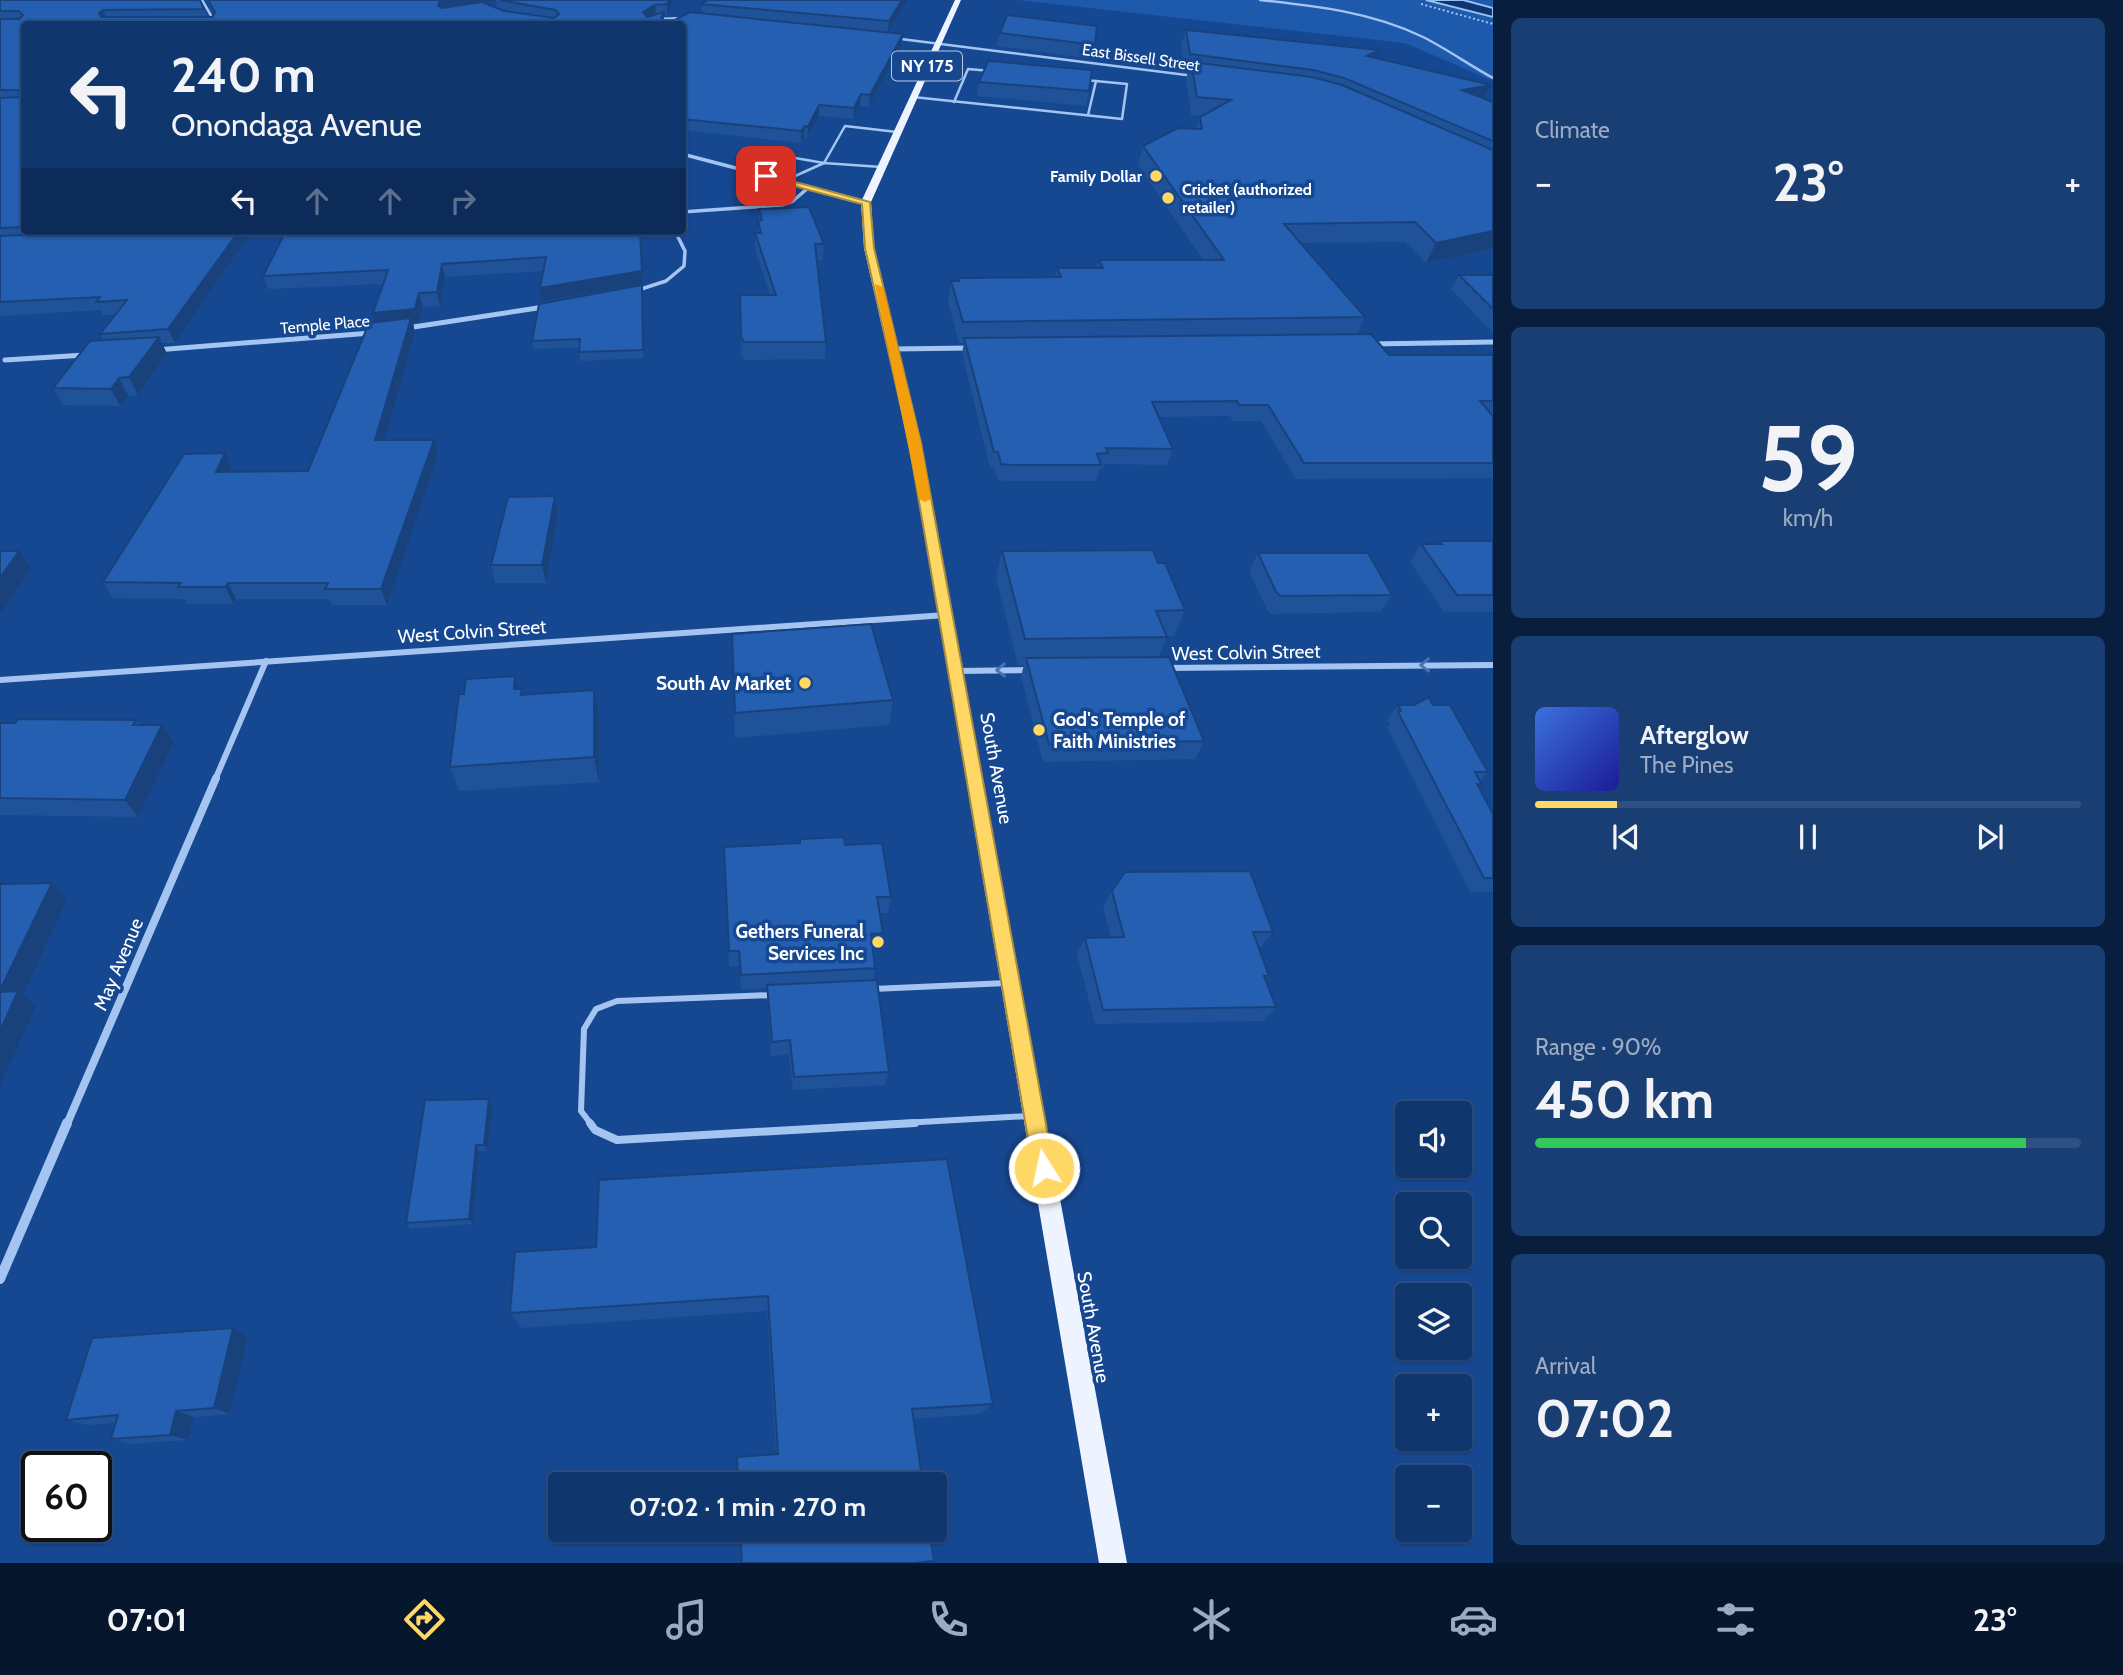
<!DOCTYPE html>
<meta charset="utf-8">
<style>
:root{--surface:#10366e;--page:#193e73;--text:#f1f3f6;--muted:#9cabc2;--line:#305081;--accent:#ffd764}
body{margin:0;font-family:Cabin,sans-serif;background:var(--page);color:var(--text);height:100vh;display:flex;flex-direction:column;font-size:26px;white-space:nowrap}
*{box-sizing:border-box;margin:0}
p{font-size:23px;color:var(--muted)}
.icon{flex:none;width:38px;height:38px;fill:none;stroke:currentColor;stroke-width:2;stroke-linecap:round;stroke-linejoin:round}
.map{position:relative;flex:1;overflow:hidden}
.side{display:flex;flex-direction:column;gap:18px;padding:18px;background:#091e3c;width:630px}
.side>*{flex:none}
.top-card{position:absolute;left:21px;top:21px;width:665px;height:214px;border-radius:7px;box-shadow:0 2px 5px #0004,0 0 0 2px var(--line);background:#10366e;color:var(--text);overflow:hidden}
.tools{position:absolute;left:1395px;top:1101px;display:grid;gap:14px}
.tools a{display:grid;place-items:center;width:77px;height:77px;border-radius:7px;background:var(--surface);box-shadow:0 2px 5px #0004,0 0 0 2px var(--line);font-size:35px}
.speed{position:absolute;left:21px;top:1451px;display:flex;gap:14px;font-size:35px;font-weight:700;text-align:center}
.speed>*{display:grid;place-content:center;width:91px;height:91px;border-radius:50%;background:var(--surface);box-shadow:0 2px 5px #0004,0 0 0 2px var(--line);line-height:1}
.speed .limit{border:4px solid #111;border-radius:10px;background:#fff;color:#111}
.pin{position:absolute;display:grid;place-items:center;width:60px;height:60px;color:#fff;margin:-30px;border-radius:14px;box-shadow:0 4px 10px #0006}
.me{position:absolute;width:77px;margin:-38px;rotate:350deg;stroke-linejoin:round;filter:drop-shadow(0 0 5px #0008)}
.turn{display:flex;align-items:center;gap:24px;height:147px;padding:0 35px;font-size:32px}
.turn .icon{width:91px;height:91px;stroke-width:2.5}
.turn b{display:block;font-size:49px;line-height:60px}
.lanes{display:flex;align-items:center;height:66px;padding:0 35px;background:#0003;justify-content:center;gap:35px;direction:ltr}
.lanes .off{opacity:.35}
.big{font-size:52px;font-weight:700;line-height:1.1}
.side .widget{flex:1;display:flex;flex-direction:column;justify-content:center;gap:10px;min-width:0;padding:0 24px;border-radius:10px;background:var(--page)}
.side .dial{align-items:center;gap:0}
.dial b{font-size:91px;line-height:1}
.song{display:flex;align-items:center;gap:21px}
.cover{width:84px;height:84px;border-radius:10px;background:linear-gradient(135deg,hsl(220 70% 55%),hsl(240 70% 35%))}
.played{height:7px;border-radius:4px;background:linear-gradient(90deg,var(--accent) 15%,var(--line) 15%)}
.keys{display:flex;justify-content:space-around;direction:ltr}
.heat{display:flex;justify-content:space-between;align-items:center;font-size:38px;direction:ltr}
.charge{height:10px;border-radius:5px;background:linear-gradient(90deg,#34c759 90%,var(--line) 0)}
.trip{position:absolute;left:548px;top:1472px;width:399px;height:70px;border-radius:7px;background:var(--surface);box-shadow:0 2px 5px #0004,0 0 0 2px var(--line);font-weight:700;line-height:70px;text-align:center}
.dock{display:flex;height:112px;justify-content:space-around;align-items:center;background:#06162c;color:var(--muted)}
.dock .icon{width:49px;height:49px}
.dock .current{color:var(--accent)}
.dock b{font-size:32px;color:var(--text)}
main{display:flex;flex:1;min-height:0}
.map>svg:first-child{display:block}
.green{fill:#1e5aac}
.water{fill:#0e356f;stroke:#96bff3;stroke-width:2}
.lines{fill:none;stroke-linecap:round;stroke-linejoin:round}
.path{stroke:#a4c5f1;stroke-width:2;stroke-dasharray:2 2.5;stroke-linecap:butt}
.service-far2{stroke:#a4c5f1;stroke-width:2.5}
.service-far1{stroke:#a4c5f1;stroke-width:6}
.service{stroke:#a4c5f1;stroke-width:8}
.minor-far5{stroke:#a4c5f1;stroke-width:2.5}
.minor-far4{stroke:#a4c5f1;stroke-width:3.5}
.minor-far3{stroke:#a4c5f1;stroke-width:5}
.minor-far2{stroke:#a4c5f1;stroke-width:6}
.minor-far1{stroke:#a4c5f1;stroke-width:8}
.minor{stroke:#a4c5f1;stroke-width:10}
.primary{fill:#eef4ff;fill-rule:evenodd}
.wall{fill:#1f5298;fill-rule:evenodd}
.shaded-wall{fill:#19427c}
.building{fill:#245fb1;stroke:#19427c;stroke-width:2}
.oneway{stroke:#4874b3}
.route{fill:#ffd764;stroke:#a68c41;stroke-width:2}
.slow{fill:#f59e0b}
.poi-dot{fill:#ffd764;stroke:#164892;stroke-width:2.5}
.labels{text-anchor:middle;stroke-width:7;stroke-linejoin:round;paint-order:stroke}
.far-street-label{font-size:16px;fill:#fff;stroke:#164892}
.far-poi-label{font-size:16px;font-weight:bold;fill:#fff;stroke:#164892;text-anchor:end}
.shield{fill:#164892;stroke:#b9c8de;stroke-width:2}
.shield-label{font-size:18px;font-weight:bold;fill:#fff}
.street-label{font-size:19px;fill:#fff;stroke:#164892}
.poi-label{font-size:19px;font-weight:bold;fill:#fff;stroke:#164892;text-anchor:end}
</style>
<main>
<div class="map">
<svg width="1493" height="1563" viewBox="0 0 1493 1563">
<rect width="100%" height="100%" fill="#164892"/>
<polygon class="green" points="1018,0 1493,0 1493,81 1405,43"/>
<polygon class="water" points="1426,0 1463,0 1493,8 1493,17"/>
<g class="lines">
<polyline class="path" points="1421,4 1493,24"/>
<g class="service-far2">
<polyline points="913,97 1122,119 1127,84 1085,80"/>
<polyline points="954,102 968,69 991,71"/>
<polyline points="1088,115 1096,81"/>
<polyline points="747,171 778,155 824,163 845,126 897,132"/>
<polyline points="784,181 824,163 881,167"/>
</g>
<g class="service-far1">
<polyline points="873,989 1007,983"/>
<polyline points="591,1124 581,1111 584,1029 596,1009 617,1001 773,995"/>
<polyline points="885,1124 1028,1116"/>
</g>
<polyline class="service" points="590,1123 595,1130 617,1140 915,1123"/>
<g class="minor-far5">
<polyline points="202,0 216,24"/>
<path d="M1260,0C1316,6 1372,12 1423,37C1447,49 1469,65 1493,78"/>
<polyline points="647,24 657,19 686,18"/>
<polyline points="893,38 1194,76"/>
</g>
<g class="minor-far4">
<polyline points="682,154 866,202"/>
<polyline points="682,212 782,205 793,201 809,187"/>
<polyline points="238,233 286,231"/>
<polyline points="635,291 666,281 684,266 685,251 675,231"/>
</g>
<g class="minor-far3">
<polyline points="407,328 544,307"/>
<polyline points="1371,344 1493,342"/>
<polyline points="893,349 971,348"/>
<polyline points="156,350 371,333"/>
<polyline points="5,360 85,355"/>
</g>
<g class="minor-far2">
<polyline points="1165,668 1493,665"/>
<polyline points="957,671 1030,670"/>
<polyline points="0,680 946,615"/>
<polyline points="215,780 266,661"/>
</g>
<polyline class="minor-far1" points="67,1124 216,778"/>
<polyline class="minor" points="0,1279 67,1123"/>
<polygon class="primary" points="955,0 961,0 871,202 874,248 921,443 1127,1563 1099,1563 909,443 864,248 861,202"/>
</g>
<g class="wall">
<path d="M0,0L204,9L207,17H212L214,14L206,0H673L667,15H664V23L24,24V231H246L248,237L175,343H162L167,354L138,395L128,396L120,406L63,405L53,388L104,340L100,334L116,315H103L101,310L0,316ZM496,1L497,8L485,3Z"/>
<polygon points="908,0 889,32 902,44 869,107 860,106 853,119 819,116 807,138 804,138 801,143 682,130 682,24 702,13 701,4"/>
<polygon points="1186,30 1380,50 1376,58 1491,85 1484,99 1493,102 1493,248 1426,263 1405,242 1301,243 1365,317 1357,334 1389,355 1493,355 1493,478 1296,479 1261,421 1233,421 1230,416 1159,417 1173,449 1167,465 1105,464 1103,469 1100,469 1096,481 1007,481 998,480 994,468 990,468 962,353 964,343 959,343 948,301 951,281 958,281 958,278 1055,277 1057,268 1096,268 1099,260 1203,260 1138,165 1143,146 1196,129 1200,117 1201,116 1191,115 1186,79 1188,71 1185,71 1181,46"/>
<polygon points="1000,33 1095,45 1092,59 997,46"/>
<polygon points="979,82 1089,91 1086,106 977,96"/>
<polygon points="759,209 824,244 823,260 817,261 826,342 825,359 744,360 741,354 740,295 770,295 755,249 755,233 758,233"/>
<polygon points="641,231 643,284 542,301 543,271 445,277 440,306 423,307 418,322 413,323 415,333 384,440 438,456 387,605 332,605 330,599 236,599 234,604 187,604 185,599 113,598 103,582 225,453 232,469 231,472 308,471 376,322 384,284 268,289 263,276"/>
<polygon points="1459,275 1493,275 1493,333 1451,289"/>
<polygon points="643,293 643,358 580,361 579,348 533,349 532,341"/>
<polygon points="555,496 558,514 546,583 495,583 491,565"/>
<polygon points="1439,541 1493,541 1493,612 1444,612 1410,562 1421,544 1437,544"/>
<polygon points="1002,551 1158,563 1185,610 1174,636 1167,636 1159,657 1204,741 1195,759 1043,762 1021,676 1024,665 1018,665 996,577"/>
<polygon points="1258,553 1392,595 1380,612 1271,614 1267,610 1249,571"/>
<polygon points="733,660 893,700 889,725 735,738"/>
<polygon points="515,676 519,689 522,689 523,695 599,716 599,782 459,791 450,767 464,694"/>
<polygon points="1398,705 1433,705 1488,772 1480,781 1482,785 1479,788 1493,814 1493,892 1470,892 1387,727 1390,724 1387,719"/>
<polygon points="136,720 139,725 162,725 174,742 138,817 0,815 0,723"/>
<polygon points="845,845 891,897 888,913 879,913 883,933 880,949 873,949 875,968 873,980 889,1072 885,1085 793,1090 789,1054 771,1056 767,1000 767,988 741,990 740,966 729,967 724,847"/>
<polygon points="1112,891 1273,932 1261,947 1258,947 1269,976 1266,980 1276,1007 1263,1021 1095,1024 1077,954 1085,938 1111,938 1103,907"/>
<polygon points="489,1099 493,1106 487,1151 479,1151 473,1224 410,1229 406,1223"/>
<polygon points="599,1180 993,1404 980,1414 913,1419 776,1455 767,1311 522,1328 510,1313 596,1247"/>
<polygon points="248,1337 230,1414 194,1417 188,1440 131,1444 111,1439 116,1423 87,1425 66,1420"/>
</g>
<g class="shaded-wall">
<polygon points="440,0 496,0 496,1 442,10 438,6"/>
<polygon points="669,0 673,0 667,15 667,4"/>
<polygon points="902,0 908,0 888,33 889,21"/>
<polygon points="655,5 656,15 643,22 643,12"/>
<polygon points="103,10 107,20 103,23 99,13"/>
<polygon points="664,12 663,24 659,24"/>
<polygon points="903,34 902,44 869,107 870,95"/>
<polygon points="1380,50 1373,66 1367,56"/>
<polygon points="1491,85 1482,102 1462,90"/>
<polygon points="861,94 860,106 853,119 854,108"/>
<polygon points="819,105 819,116 807,138 808,127"/>
<polygon points="805,126 804,138 801,143 801,131"/>
<polygon points="239,231 246,231 248,237 175,343 168,329"/>
<polygon points="641,231 643,284 542,301 540,288"/>
<polygon points="1493,231 1493,248 1426,263 1436,243"/>
<polygon points="442,264 445,277 440,306 437,292"/>
<polygon points="419,293 423,307 418,322 413,323 415,333 380,456 375,440 377,327 373,313"/>
<polygon points="159,337 167,354 138,395 129,377"/>
<polygon points="119,378 128,396 120,406 111,389"/>
<polygon points="434,440 438,456 387,605 381,589"/>
<polygon points="225,453 232,469 224,488 216,472"/>
<polygon points="555,496 558,514 546,583 542,565"/>
<polygon points="19,551 31,569 0,615 0,578"/>
<polygon points="228,583 236,599 234,604 225,587"/>
<polygon points="515,676 522,702 514,689"/>
<polygon points="594,690 599,716 599,782 594,757"/>
<polygon points="162,725 174,742 138,817 125,800"/>
<polygon points="52,883 67,899 23,995 36,1006 0,1086 0,990"/>
<polygon points="489,1099 493,1106 487,1151 484,1145"/>
<polygon points="476,1145 479,1151 473,1224 469,1219"/>
<polygon points="233,1328 248,1337 230,1414 214,1408"/>
<polygon points="176,1411 194,1417 188,1440 170,1435"/>
</g>
<g class="building">
<polygon points="0,0 200,0 204,9 103,10 99,13 101,17 212,17 215,12 208,0 440,0 438,6 442,8 482,2 504,11 554,18 559,14 555,10 500,0 669,0 667,4 655,5 643,12 647,17 664,12 659,24 24,24 24,227 0,228 0,98 19,97 22,94 18,90 0,90 0,19 19,19 23,15 19,11 0,11"/>
<polygon points="708,0 902,0 889,21 701,4"/>
<polygon points="690,12 903,34 870,95 861,94 854,108 819,105 808,127 805,126 801,131 682,119 682,24 667,24"/>
<polygon points="1007,15 1097,26 1095,45 1000,33"/>
<polygon points="1186,30 1380,50 1367,56 1491,85 1462,90 1493,102 1493,141 1344,78 1313,70 1190,54"/>
<polygon points="988,61 1092,70 1089,91 979,82"/>
<polygon points="1191,62 1312,77 1342,85 1493,150 1493,231 1436,243 1415,222 1284,224 1365,317 963,322 951,281 959,281 958,278 1061,277 1057,268 1103,268 1099,260 1224,260 1143,146 1178,128 1202,129 1200,117 1231,100 1197,97"/>
<polygon points="809,207 824,244 815,244 826,342 744,342 741,337 740,295 776,295 755,233 761,233 758,221 762,220 759,209"/>
<polygon points="106,231 239,231 168,329 100,334 127,300 96,302 100,297 0,302 0,236"/>
<polygon points="286,231 640,231 642,271 540,288 546,257 442,264 437,292 419,293 415,309 373,313 388,270 263,276"/>
<polygon points="1459,275 1493,275 1493,309"/>
<polygon points="642,285 643,350 579,352 580,339 532,341 539,304"/>
<polygon points="411,318 375,440 434,440 381,589 325,589 328,583 228,583 225,587 178,587 181,583 103,582 184,454 225,453 216,472 308,471 369,323"/>
<polygon points="1371,334 1389,355 1493,355 1493,401 1480,401 1493,416 1493,463 1304,463 1268,405 1239,405 1237,401 1152,402 1173,449 1106,448 1108,453 1097,454 1101,465 1011,465 1001,464 998,452 994,452 964,338"/>
<polygon points="159,337 129,377 119,378 111,389 53,388 90,341"/>
<polygon points="555,496 542,565 491,565 508,497"/>
<polygon points="1439,541 1493,541 1493,595 1457,595 1421,544 1442,544"/>
<polygon points="1153,550 1158,563 1165,563 1185,610 1156,611 1167,637 1025,639 1002,551"/>
<polygon points="0,551 19,551 0,578"/>
<polygon points="1258,553 1368,553 1392,595 1281,596 1276,592"/>
<polygon points="871,624 893,700 735,713 732,634"/>
<polygon points="1169,657 1204,741 1049,744 1026,658"/>
<polygon points="515,676 514,689 522,689 521,695 594,690 594,757 450,767 459,694 464,694 466,679"/>
<polygon points="1429,697 1433,705 1450,705 1488,772 1475,772 1482,785 1477,784 1493,814 1493,878 1484,878 1398,712 1401,711 1398,705 1414,705"/>
<polygon points="18,719 136,720 133,725 162,725 125,800 0,798 0,723 15,723"/>
<polygon points="844,837 845,845 882,843 891,897 877,897 883,933 871,934 875,968 741,975 739,951 729,951 724,847 800,843 800,839"/>
<polygon points="1250,871 1273,932 1253,932 1269,976 1264,976 1276,1007 1103,1010 1085,938 1124,937 1112,891 1125,872"/>
<polygon points="52,883 0,990 0,884"/>
<polygon points="877,980 889,1072 794,1077 790,1040 772,1042 767,985"/>
<polygon points="18,991 0,1031 0,992"/>
<polygon points="489,1099 484,1145 476,1145 469,1219 406,1223 425,1100"/>
<polygon points="947,1159 993,1404 912,1409 923,1484 738,1484 737,1457 778,1454 768,1296 510,1313 515,1252 596,1247 599,1180"/>
<polygon points="233,1328 214,1408 176,1411 170,1435 111,1439 118,1415 66,1420 92,1338"/>
<polygon points="740,1530 929,1530 934,1561 913,1563 742,1563"/>
</g>
<defs><path id="oneway-chevron" d="M-2-3.5L2.5 0L-2 3.5" fill="none" stroke-width="1.6" stroke-linecap="round" stroke-linejoin="round" transform="scale(1.75)"/></defs>
<g class="oneway">
<use href="#oneway-chevron" transform="translate(1425 665) rotate(179)"/>
<use href="#oneway-chevron" transform="translate(1001 670) rotate(179)"/>
</g>
<polygon class="route" points="766,174 870,202 874,248 921,443 1054,1168 1051,1176 1044,1179 1036,1176 1033,1168 909,443 865,248 862,204 763,178"/>
<polygon class="slow" points="875,284 883,287 921,443 931,499 925,502 919,499"/>
<g class="poi-dot">
<circle cx="1156" cy="176" r="7"/>
<circle cx="1168" cy="198" r="7"/>
<circle cx="805" cy="683" r="7"/>
<circle cx="1039" cy="730" r="7"/>
<circle cx="878" cy="942" r="7"/>
</g>
<g class="labels">
<g class="far-street-label">
<text transform="translate(1141 57) rotate(8)" y="6">East Bissell Street</text>
<text transform="translate(325 324) rotate(-5)" y="6">Temple Place</text>
</g>
<g class="far-poi-label">
<text x="1142" y="182">Family Dollar</text>
<text x="1182" y="195" text-anchor="start">Cricket (authorized<tspan x="1182" dy="18">retailer)</tspan></text>
</g>
<rect class="shield" x="892" y="51.5" width="70" height="29" rx="5"/>
<g class="shield-label">
<text x="927" y="72">NY 175</text>
</g>
<g class="street-label">
<text transform="translate(472 631) rotate(-4)" y="7">West Colvin Street</text>
<text transform="translate(1246 652) rotate(-1)" y="7">West Colvin Street</text>
<text transform="translate(997 768) rotate(80)" y="7">South Avenue</text>
<text transform="translate(118 964) rotate(-67)" y="7">May Avenue</text>
<text transform="translate(1094 1327) rotate(80)" y="7">South Avenue</text>
</g>
<g class="poi-label">
<text x="791" y="690">South Av Market</text>
<text x="1053" y="726" text-anchor="start">God's Temple of<tspan x="1053" dy="22">Faith Ministries</tspan></text>
<text x="864" y="938">Gethers Funeral<tspan x="864" dy="22">Services Inc</tspan></text>
</g>
</g>
</svg>
<div class="tools">
<a><svg class="icon" aria-label="sound" viewBox="0 0 24 24"><path d="M4 9h4l5-4v14l-5-4H4zM17 9q2 3 0 6"/></svg></a>
<a><svg class="icon" aria-label="search" viewBox="0 0 24 24"><circle cx="10" cy="10" r="6"/><path d="M15 15l6 6"/></svg></a>
<a><svg class="icon" aria-label="layers" viewBox="0 0 24 24"><path d="M12 4l9 5-9 5-9-5zM3 14l9 5 9-5"/></svg></a>
<a>+</a>
<a>−</a>
</div>
<div class="speed"><div class="limit">60</div></div>
<div class="pin" style="left:766px;top:176px;background:#d93025"><svg class="icon" aria-label="arrive" viewBox="0 0 24 24"><path d="M6 21V4h12l-3 4 3 4H6"/></svg></div>
<svg class="me" style="left:1044px;top:1168px" viewBox="-20 -20 40 40"><circle r="17" fill="#ffd764" stroke="#fff" stroke-width="3"/><path d="M0-11L8 9 0 5-8 9z" fill="#fff"/></svg>
<div class="trip">07:02 · 1 min · 270 m</div>
<div class="top-card">
<div class="turn"><svg class="icon" aria-label="left" viewBox="0 0 24 24"><path d="M17 20v-9H6M10 6l-5 5 5 5"/></svg><div><b>240 m</b>Onondaga Avenue</div></div>
<div class="lanes"><svg class="icon" aria-label="left" viewBox="0 0 24 24"><path d="M17 20v-9H6M10 6l-5 5 5 5"/></svg><svg class="icon off" aria-label="ahead" viewBox="0 0 24 24"><path d="M12 20V5M6 11l6-6 6 6"/></svg><svg class="icon off" aria-label="ahead" viewBox="0 0 24 24"><path d="M12 20V5M6 11l6-6 6 6"/></svg><svg class="icon off" aria-label="right" viewBox="0 0 24 24"><path d="M7 20v-9h11M14 6l5 5-5 5"/></svg></div>
</div>
</div>
<section class="side">
<div class="widget"><p>Climate</p>
<div class="heat"><a>−</a><b class="big">23°</b><a>+</a></div>
</div>
<div class="widget dial"><b>59</b><p>km/h</p></div>
<div class="widget">
<div class="song"><i class="cover"></i><div><b>Afterglow</b><p>The Pines</p></div></div>
<div class="played"></div>
<div class="keys"><svg class="icon" aria-label="previous" viewBox="0 0 24 24"><path d="M18 5L8 12l10 7zM5 5v14"/></svg><svg class="icon" aria-label="pause" viewBox="0 0 24 24"><path d="M8 5v14M16 5v14"/></svg><svg class="icon" aria-label="next" viewBox="0 0 24 24"><path d="M6 5l10 7-10 7zM19 5v14"/></svg></div>
</div>
<div class="widget"><p>Range · 90%</p><b class="big">450 km</b><div class="charge"></div></div>
<div class="widget"><p>Arrival</p><b class="big">07:02</b></div>
</section>
</main>
<nav class="dock">
<b>07:01</b>
<svg class="icon current" aria-label="directions" viewBox="0 0 24 24"><path d="M12 3l9 9-9 9-9-9zM9 14v-3h6M13 9l2 2-2 2"/></svg>
<svg class="icon" aria-label="music" viewBox="0 0 24 24"><path d="M9 18V5l10-2v13"/><circle cx="6" cy="18" r="3"/><circle cx="16" cy="16" r="3"/></svg>
<svg class="icon" aria-label="phone" viewBox="0 0 24 24"><path d="M5 4h4l2 5-3 2q2 4 5 5l2-3 5 2v4C11 20 4 13 5 4z"/></svg>
<svg class="icon" aria-label="climate" viewBox="0 0 24 24"><path d="M12 3v18M4 7l16 10M4 17L20 7"/></svg>
<svg class="icon" aria-label="car" viewBox="0 0 24 24"><path d="M5 17H2v-5l4-1 3-4h7l3 4 3 1v5h-3M9 17h6M6 11h13"/><circle cx="7" cy="17" r="2"/><circle cx="17" cy="17" r="2"/></svg>
<svg class="icon" aria-label="filters" viewBox="0 0 24 24"><path d="M4 7h16M4 17h16"/><circle cx="9" cy="7" r="2"/><circle cx="15" cy="17" r="2"/></svg>
<b>23°</b>
</nav>
